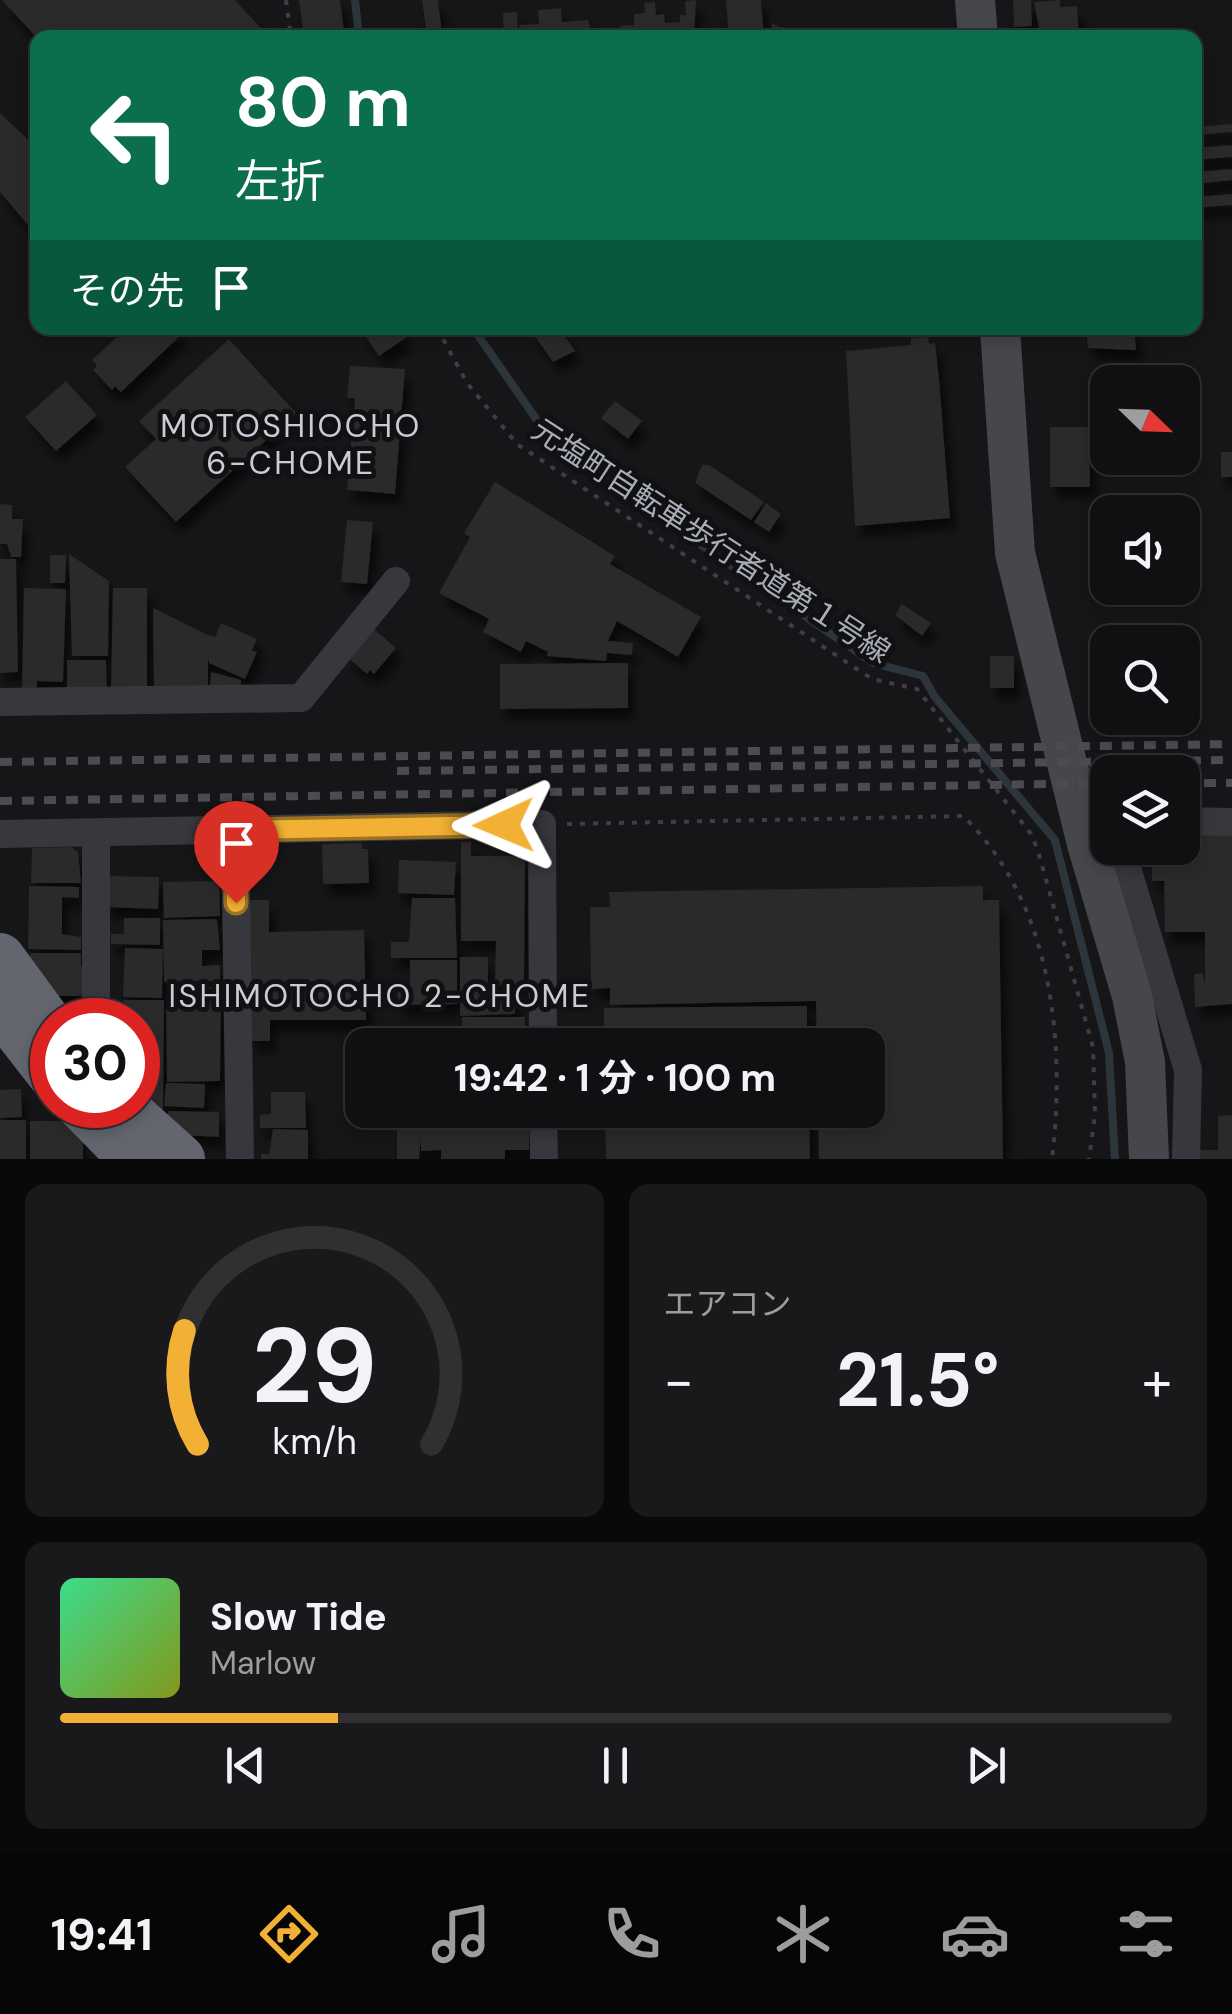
<!DOCTYPE html>
<html lang="ja">
<meta charset="utf-8">
<style>
:root{--surface:#101012;--page:#19191b;--text:#f1f3f6;--muted:#9c9d9f;--line:#303032;--accent:#f2b134}
body{margin:0;font-family:"DM Sans","Noto Sans JP",sans-serif;background:var(--page);color:var(--text);height:100vh;display:flex;flex-direction:column;font-size:38px;white-space:nowrap}
*{box-sizing:border-box;margin:0}
p{font-size:32px;color:var(--muted)}
.icon{flex:none;width:55px;height:55px;fill:none;stroke:currentColor;stroke-width:2;stroke-linecap:round;stroke-linejoin:round}
.map{position:relative;height:1159px;overflow:hidden}
.side{display:flex;flex-direction:column;gap:25px;padding:25px;background:#09090a;flex:1}
.side>*{flex:none}
.banner{position:absolute;left:30px;top:30px;width:1172px;height:305px;border-radius:20px;box-shadow:0 5px 15px #0003,0 0 0 2px var(--line);background:#0b6e4f;color:#fff;overflow:hidden}
.needle{width:65px;rotate:113deg}
.buttons{position:absolute;left:1090px;top:365px;display:grid;gap:20px}
.buttons a{display:grid;place-items:center;width:110px;height:110px;border-radius:20px;background:var(--surface);box-shadow:0 5px 15px #0003,0 0 0 2px var(--line);font-size:50px}
.speed{position:absolute;left:30px;top:998px;display:flex;gap:20px;font-size:50px;font-weight:700;text-align:center}
.speed>*{display:grid;place-content:center;width:130px;height:130px;border-radius:50%;background:var(--surface);box-shadow:0 5px 15px #0003,0 0 0 2px var(--line);line-height:1}
.speed .limit{border:15px solid #d22;background:#fff;color:#111}
.pin{position:absolute;display:grid;place-items:center;width:85px;height:85px;color:#fff;margin:-102px -42px;border-radius:50% 50% 50% 0;rotate:-45deg;box-shadow:0 0 10px #0007}
.pin .icon{rotate:45deg}
.me{position:absolute;width:110px;margin:-55px;rotate:269deg;stroke-linejoin:round;filter:drop-shadow(0 0 8px #0008)}
.turn{display:flex;align-items:center;gap:35px;height:210px;padding:0 40px;font-size:45px}
.turn .icon{width:130px;height:130px;stroke-width:2.5}
.turn b{display:block;font-size:70px;line-height:85px}
.then{display:flex;align-items:center;height:95px;padding:0 40px;background:#0003;gap:20px;font-size:38px}
.big{font-size:75px;font-weight:700;line-height:1.1}
.side .tile{flex:1;display:flex;flex-direction:column;justify-content:center;gap:15px;min-width:0;padding:0 35px;border-radius:20px;background:var(--page)}
.side .dial{align-items:center;gap:0}
.dial svg{height:260px;overflow:visible;fill:none;stroke:var(--line);stroke-width:7;stroke-linecap:round;text-anchor:middle}
.dial text{fill:var(--text);stroke:none}
.song{display:flex;align-items:center;gap:30px}
.cover{width:120px;height:120px;border-radius:15px;background:linear-gradient(135deg,hsl(150 70% 55%),hsl(70 70% 35%))}
.played{height:10px;border-radius:5px;background:linear-gradient(90deg,var(--accent) 25%,var(--line) 25%)}
.keys{display:flex;justify-content:space-around;direction:ltr}
.heat{display:flex;justify-content:space-between;align-items:center;font-size:55px;direction:ltr}
.side .tiles{flex:1;display:grid;gap:25px;grid-template-columns:1fr 1fr}
.tile:last-child{grid-column:span 2}
.trip{position:absolute;left:345px;top:1028px;width:540px;height:100px;border-radius:20px;background:var(--surface);box-shadow:0 5px 15px #0003,0 0 0 2px var(--line);font-weight:700;line-height:100px;text-align:center}
.tab-bar{display:flex;height:160px;justify-content:space-around;align-items:center;background:#060607;color:var(--muted)}
.tab-bar .icon{width:70px;height:70px}
.tab-bar .current{color:var(--accent)}
.tab-bar b{font-size:45px;color:var(--text)}
.map>svg:first-child{display:block}
.lines{fill:none;stroke-linecap:round;stroke-linejoin:round}
.stream{stroke:#2c353c;stroke-width:8}
.building{fill:#29292c;filter:url(#shadow)}
.path{stroke:#3d3f44;stroke-width:4;stroke-dasharray:5 8;stroke-linecap:butt}
.street{stroke:#37383d;stroke-width:28}
.secondary{stroke:#45474d;stroke-width:40}
.highway{stroke:#63666e;stroke-width:50}
.rail{stroke:#4a4c52;stroke-width:8;stroke-dasharray:12 10;stroke-linecap:butt}
.highway-bridge{stroke:#63666e;stroke-width:50}
.route-casing{stroke:#9d7322;stroke-width:25}
.route{stroke:#f2b134;stroke-width:18}
.labels{text-anchor:middle;stroke-width:10;stroke-linejoin:round;paint-order:stroke}
.street-label{font-size:30px;fill:#a8adb8;stroke:#111113}
.neighbourhood-label{font-size:32px;letter-spacing:2.5px;fill:#c9ccd4;stroke:#111113}
</style>
<div class="map">
<svg width="1232" height="1159" viewBox="0 0 1232 1159">
<defs>
<filter id="shadow"><feDropShadow dx="6" dy="11" stdDeviation="5" flood-color="#0009"/></filter>
</defs>
<rect width="100%" height="100%" fill="#161618"/>
<g class="lines">
<g class="stream">
<polyline points="355,0 359,38"/>
<polyline points="473,328 541,426 595,472 873,663 923,676 935,697 1055,840 1109,1053 1115,1159"/>
</g>
</g>
<g class="building">
<polygon points="2,0 235,0 270,38 37,38"/>
<polygon points="299,0 340,0 345,38 304,38"/>
<polygon points="422,0 438,0 442,33 427,35"/>
<polygon points="696,0 694,38 621,38 620,26 634,25 634,14 645,13 644,3 655,2 656,15 664,14 665,23 680,22 680,15 686,15 685,1"/>
<polygon points="726,0 761,0 764,38 729,38"/>
<polygon points="1013,0 1031,0 1032,26 1014,27"/>
<polygon points="1060,0 1060,7 1077,6 1079,36 1021,38 1021,33 1040,32 1034,2"/>
<polygon points="561,8 562,22 588,20 593,38 519,38 519,25 539,24 538,10"/>
<polygon points="517,12 518,38 504,38 503,13"/>
<polygon points="772,23 779,27 848,32 848,38 771,38"/>
<polygon points="0,113 38,149 38,237 0,192"/>
<polygon points="1232,124 1232,132 1195,135 1195,127"/>
<polygon points="1232,145 1232,157 1195,160 1195,148"/>
<polygon points="1232,169 1232,180 1195,184 1195,172"/>
<polygon points="1232,194 1232,205 1195,208 1195,197"/>
<polygon points="127,328 178,328 183,333 121,392 115,386 112,390 93,370 97,366 92,360"/>
<polygon points="360,328 400,328 407,337 379,356"/>
<polygon points="529,328 559,328 575,351 553,362"/>
<polygon points="1086,328 1134,328 1136,350 1088,348"/>
<polygon points="928,337 929,344 935,343 939,379 950,518 855,526 846,351 911,345 911,338"/>
<polygon points="229,339 296,413 176,522 125,467 156,439 139,421"/>
<polygon points="350,366 405,369 395,494 347,490 355,398 347,398"/>
<polygon points="66,381 97,415 56,451 25,417"/>
<polygon points="615,401 642,421 628,439 601,418"/>
<polygon points="1050,427 1089,427 1090,487 1050,487"/>
<rect x="1221" y="452" width="11" height="25"/>
<polygon points="702,465 709,465 764,502 751,520 695,483"/>
<polygon points="495,482 615,556 610,564 701,617 678,657 617,621 608,641 633,643 632,655 607,653 606,661 547,656 548,652 526,641 521,652 483,632 489,619 439,593 470,537 464,533"/>
<polygon points="766,503 781,514 769,532 754,522"/>
<polygon points="0,504 12,505 12,519 23,519 21,557 11,557 7,544 0,544"/>
<polygon points="347,520 373,522 367,584 341,582"/>
<polygon points="69,554 109,581 108,656 72,656"/>
<polygon points="50,555 66,555 65,583 50,583"/>
<polygon points="0,559 16,559 18,672 0,673"/>
<polygon points="24,588 66,589 63,682 37,681 37,692 22,692"/>
<polygon points="113,588 147,588 147,693 111,693"/>
<polygon points="902,604 931,623 922,636 895,615"/>
<polygon points="153,608 208,635 215,637 221,623 257,639 252,650 257,652 245,679 209,663 208,657 208,693 154,691"/>
<polygon points="373,628 396,648 374,674 370,670 367,674 346,656"/>
<rect x="990" y="656" width="24" height="32"/>
<polygon points="67,660 106,660 107,694 67,695"/>
<polygon points="628,663 628,708 500,709 500,664"/>
<polygon points="211,672 241,680 241,693 210,691"/>
<polygon points="1232,834 1232,1004 1195,1007 1194,974 1203,973 1205,988 1205,932 1165,932 1164,881 1152,881 1152,862 1164,862 1164,848 1182,848 1182,835"/>
<polygon points="461,842 471,842 471,856 525,856 524,986 495,985 496,941 461,941"/>
<polygon points="362,843 362,849 368,849 369,883 323,884 322,844"/>
<polygon points="71,847 78,852 81,883 31,883 32,848"/>
<polygon points="399,860 456,862 454,895 398,893"/>
<polygon points="106,876 159,877 158,909 105,907"/>
<polygon points="219,881 220,916 164,918 163,882"/>
<polygon points="29,886 79,887 79,898 62,897 62,934 81,937 81,950 28,949"/>
<polygon points="983,886 983,900 999,900 1003,1159 819,1159 818,1110 868,1110 868,1045 817,1045 816,1001 610,1005 610,988 591,989 590,907 610,907 609,892"/>
<polygon points="412,898 455,898 457,958 391,958 391,942 409,942"/>
<polygon points="248,900 269,900 269,932 364,930 366,1020 270,1020 270,1041 249,1041"/>
<polygon points="124,918 160,918 160,945 111,944 111,934 124,934"/>
<polygon points="217,919 220,950 202,950 202,966 220,965 220,981 164,982 163,920"/>
<polygon points="125,948 163,949 162,998 123,997"/>
<polygon points="30,953 81,953 81,966 85,966 82,996 43,996 29,974"/>
<polygon points="460,957 488,957 488,994 515,994 515,1014 460,1016"/>
<polygon points="410,960 457,960 457,1004 398,1005 398,992 410,992"/>
<polygon points="166,987 221,987 220,1081 167,1082"/>
<polygon points="123,1000 164,1000 163,1110 138,1089 138,1020 124,1020"/>
<polygon points="807,1006 807,1045 604,1045 604,1008"/>
<rect x="462" y="1017" width="63" height="28"/>
<polygon points="166,1083 205,1084 204,1108 164,1106"/>
<polygon points="21,1089 22,1117 0,1118 0,1090"/>
<polygon points="271,1092 305,1092 306,1128 260,1128 260,1115 271,1114"/>
<polygon points="605,1110 809,1110 810,1159 606,1159"/>
<polygon points="168,1111 219,1112 219,1137 181,1135 168,1123"/>
<polygon points="529,1114 529,1150 505,1150 505,1159 441,1159 441,1150 421,1151 421,1136 419,1159 397,1159 397,1116"/>
<polygon points="1232,1115 1232,1159 1197,1159 1197,1150 1218,1150 1218,1116"/>
<rect x="0" y="1120" width="26" height="39"/>
<polygon points="30,1121 65,1121 83,1142 83,1159 30,1159"/>
<polygon points="273,1129 308,1130 308,1159 261,1159 261,1154 269,1154"/>
</g>
<g class="lines">
<g class="path">
<polyline points="286,0 291,38"/>
<polyline points="437,328 467,383 517,444 872,679 917,689 1031,834 1038,851 1093,1047 1095,1115 1089,1159"/>
<path d="M567,824L963,816C1052,902 1066,1040 1052,1159"/>
</g>
<g class="street">
<polyline points="0,702 301,698 396,581"/>
<polyline points="1182,821 1232,822"/>
<polyline points="235,829 240,1159"/>
<polyline points="96,833 96,1020"/>
<polyline points="0,834 542,824 543,1045"/>
<polyline points="1121,848 1188,1070 1186,1159"/>
<polyline points="543,1110 544,1159"/>
</g>
<g class="secondary">
<polyline points="975,0 978,38"/>
<polyline points="1000,328 1015,553 1087,844 1132,996 1145,1062 1149,1159"/>
</g>
<g class="highway">
<polyline points="0,958 52,1029"/>
<polyline points="3,1011 52,1074"/>
<polyline points="120,1105 180,1159"/>
</g>
<g class="rail">
<polyline points="0,762 1232,744"/>
<polyline points="397,771 1232,760"/>
<polyline points="1182,783 1232,783"/>
<polyline points="0,801 1108,783"/>
</g>
<polyline class="highway-bridge" points="81,1105 134,1159"/>
</g>
<g class="lines">
<g class="route-casing">
<polyline id="route" points="236,903 235,830 504,825"/>
</g>
<use href="#route" class="route"/>
</g>
<g class="labels">
<g class="street-label">
<text transform="translate(711 541) rotate(33)" y="10">元塩町自転車歩行者道第１号線</text>
</g>
<g class="neighbourhood-label">
<text x="291" y="437">MOTOSHIOCHO<tspan x="291" dy="37">6-CHOME</tspan></text>
<text x="380" y="1007">ISHIMOTOCHO 2-CHOME</text>
</g>
</g>
</svg>
<div class="buttons">
<a><svg class="needle" viewBox="-14 -14 28 28"><path d="M0-13l5 13h-10z" fill="#e53935"/><path d="M0 13l5-13h-10z" fill="#9c9d9f"/></svg></a>
<a><svg class="icon" aria-label="sound" viewBox="0 0 24 24"><path d="M4 9h4l5-4v14l-5-4H4zM17 9q2 3 0 6"/></svg></a>
<a><svg class="icon" aria-label="search" viewBox="0 0 24 24"><circle cx="10" cy="10" r="6"/><path d="M15 15l6 6"/></svg></a>
<a><svg class="icon" aria-label="layers" viewBox="0 0 24 24"><path d="M12 4l9 5-9 5-9-5zM3 14l9 5 9-5"/></svg></a>
</div>
<div class="speed"><div class="limit">30</div></div>
<div class="pin" style="left:236px;top:903px;background:#d93025"><svg class="icon" aria-label="arrive" viewBox="0 0 24 24"><path d="M6 21V4h12l-3 4 3 4H6"/></svg></div>
<svg class="me" style="left:504px;top:825px" viewBox="-20 -20 40 40"><path d="M0-17L14 15 0 8-14 15z" fill="#f2b134" stroke="#fff" stroke-width="4"/></svg>
<div class="trip">19:42 · 1 分 · 100 m</div>
<div class="banner">
<div class="turn"><svg class="icon" aria-label="left" viewBox="0 0 24 24"><path d="M17 20v-9H6M10 6l-5 5 5 5"/></svg><div><b>80 m</b>左折</div></div>
<div class="then">その先<svg class="icon" aria-label="arrive" viewBox="0 0 24 24"><path d="M6 21V4h12l-3 4 3 4H6"/></svg></div>
</div>
</div>
<section class="side">
<div class="tiles">
<div class="tile dial"><svg viewBox="0 0 100 80">
<path d="M14 69A42 42 0 1 1 86 69"/>
<path d="M14 69A42 42 0 0 1 10 34" stroke="#f2b134"/>
<text x="50" y="56" font-size="32" font-weight="700">29</text>
<text x="50" y="72" font-size="11">km/h</text>
</svg></div>
<div class="tile"><p>エアコン</p>
<div class="heat"><a>−</a><b class="big">21.5°</b><a>+</a></div>
</div>
<div class="tile">
<div class="song"><i class="cover"></i><div><b>Slow Tide</b><p>Marlow</p></div></div>
<div class="played"></div>
<div class="keys"><svg class="icon" aria-label="previous" viewBox="0 0 24 24"><path d="M18 5L8 12l10 7zM5 5v14"/></svg><svg class="icon" aria-label="pause" viewBox="0 0 24 24"><path d="M8 5v14M16 5v14"/></svg><svg class="icon" aria-label="next" viewBox="0 0 24 24"><path d="M6 5l10 7-10 7zM19 5v14"/></svg></div>
</div>
</div>
</section>
<nav class="tab-bar">
<b>19:41</b>
<svg class="icon current" aria-label="directions" viewBox="0 0 24 24"><path d="M12 3l9 9-9 9-9-9zM9 14v-3h6M13 9l2 2-2 2"/></svg>
<svg class="icon" aria-label="music" viewBox="0 0 24 24"><path d="M9 18V5l10-2v13"/><circle cx="6" cy="18" r="3"/><circle cx="16" cy="16" r="3"/></svg>
<svg class="icon" aria-label="phone" viewBox="0 0 24 24"><path d="M5 4h4l2 5-3 2q2 4 5 5l2-3 5 2v4C11 20 4 13 5 4z"/></svg>
<svg class="icon" aria-label="climate" viewBox="0 0 24 24"><path d="M12 3v18M4 7l16 10M4 17L20 7"/></svg>
<svg class="icon" aria-label="car" viewBox="0 0 24 24"><path d="M5 17H2v-5l4-1 3-4h7l3 4 3 1v5h-3M9 17h6M6 11h13"/><circle cx="7" cy="17" r="2"/><circle cx="17" cy="17" r="2"/></svg>
<svg class="icon" aria-label="filters" viewBox="0 0 24 24"><path d="M4 7h16M4 17h16"/><circle cx="9" cy="7" r="2"/><circle cx="15" cy="17" r="2"/></svg>
</nav>
